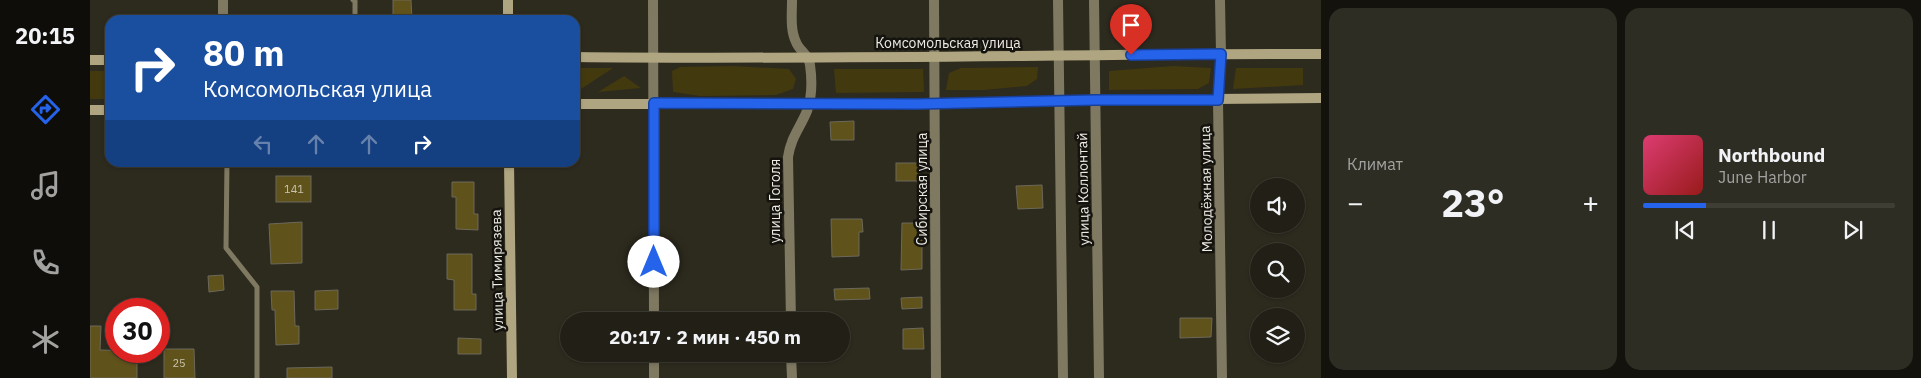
<!DOCTYPE html>
<html lang="ru">
<meta charset="utf-8">
<style>
:root{--surface:#222016;--page:#2e2d23;--text:#f1f3f6;--muted:#a2a3a1;--line:#3f3e35;--accent:#2563eb}
body{margin:0;font-family:"IBM Plex Sans",sans-serif;background:var(--page);color:var(--text);height:100vh;display:flex;flex-direction:column;font-size:19px;white-space:nowrap}
*{box-sizing:border-box;margin:0}
p{font-size:16px;color:var(--muted)}
.icon{flex:none;width:28px;height:28px;fill:none;stroke:currentColor;stroke-width:2;stroke-linecap:round;stroke-linejoin:round}
.map{position:relative;flex:1;overflow:hidden}
.drawer{display:flex;flex-direction:column;gap:8px;padding:8px;background:#13120c;width:600px}
.drawer>*{flex:none}
.banner{position:absolute;left:15px;top:15px;width:475px;height:152px;border-radius:15px;box-shadow:0 1px 4px #0004,0 0 0 1px var(--line);background:#1a4fa0;color:#fff;overflow:hidden}
.buttons{position:absolute;left:1160px;top:178px;display:grid;gap:10px}
.buttons a{display:grid;place-items:center;width:55px;height:55px;border-radius:50%;background:var(--surface);box-shadow:0 1px 4px #0004,0 0 0 1px var(--line);font-size:25px}
.speed{position:absolute;left:15px;top:298px;display:flex;gap:10px;font-size:25px;font-weight:700;text-align:center}
.speed>*{display:grid;place-content:center;width:65px;height:65px;border-radius:50%;background:var(--surface);box-shadow:0 1px 4px #0004,0 0 0 1px var(--line);line-height:1}
.speed .limit{border:8px solid #d22;background:#fff;color:#111}
.pin{position:absolute;display:grid;place-items:center;width:42px;height:42px;color:#fff;margin:-51px -21px;border-radius:50% 50% 50% 0;rotate:-45deg;box-shadow:0 0 5px #0007}
.pin .icon{rotate:45deg}
.me{position:absolute;width:55px;margin:-28px;rotate:0deg;stroke-linejoin:round;filter:drop-shadow(0 0 4px #0008)}
.turn{display:flex;align-items:center;gap:18px;height:105px;padding:0 15px;font-size:22px}
.turn .icon{width:65px;height:65px;stroke-width:2.5}
.turn b{display:block;font-size:35px;line-height:42px}
.lanes{display:flex;align-items:center;height:48px;padding:0 15px;background:#0003;justify-content:center;gap:25px;direction:ltr}
.lanes .off{opacity:.35}
.big{font-size:38px;font-weight:700;line-height:1.1}
.drawer .widget{flex:1;display:flex;flex-direction:column;justify-content:center;gap:8px;min-width:0;padding:0 18px;border-radius:15px;background:var(--page)}
.song{display:flex;align-items:center;gap:15px}
.cover{width:60px;height:60px;border-radius:8px;background:linear-gradient(135deg,hsl(340 70% 55%),hsl(0 70% 35%))}
.played{height:5px;border-radius:2px;background:linear-gradient(90deg,var(--accent) 25%,var(--line) 25%)}
.keys{display:flex;justify-content:space-around;direction:ltr}
.heat{display:flex;justify-content:space-between;align-items:center;font-size:28px;direction:ltr}
.drawer .tiles{flex:1;display:grid;gap:8px;grid-template-columns:repeat(2,1fr)}
.trip{position:absolute;left:470px;top:312px;width:290px;height:50px;border-radius:25px;background:var(--surface);box-shadow:0 1px 4px #0004,0 0 0 1px var(--line);font-weight:700;line-height:50px;text-align:center}
main{display:flex;flex:1;min-height:0}
.menu{display:flex;flex-direction:column;width:90px;justify-content:space-around;align-items:center;background:#0e0d09;color:var(--muted)}
.menu .icon{width:35px;height:35px}
.menu .current{color:var(--accent)}
.menu b{font-size:22px;color:var(--text)}
.map>svg:first-child{display:block}
.green{fill:#43390f}
.building{fill:#60521b;stroke:#6c695b}
.lines{fill:none;stroke-linecap:round;stroke-linejoin:round}
.lane{stroke:#7f7962;stroke-width:5}
.street{stroke:#7f7962;stroke-width:10}
.secondary{stroke:#afa581;stroke-width:10}
.route-casing{stroke:#184099;stroke-width:12}
.route{stroke:#2563eb;stroke-width:9}
.labels{text-anchor:middle;stroke-width:5;stroke-linejoin:round;paint-order:stroke}
.number-label{font-size:11px;fill:#c9c4b0}
.street-label{font-size:14px;fill:#eceae2;stroke:#14130e}
</style>
<main>
<nav class="menu">
<b>20:15</b>
<svg class="icon current" aria-label="directions" viewBox="0 0 24 24"><path d="M12 3l9 9-9 9-9-9zM9 14v-3h6M13 9l2 2-2 2"/></svg>
<svg class="icon" aria-label="music" viewBox="0 0 24 24"><path d="M9 18V5l10-2v13"/><circle cx="6" cy="18" r="3"/><circle cx="16" cy="16" r="3"/></svg>
<svg class="icon" aria-label="phone" viewBox="0 0 24 24"><path d="M5 4h4l2 5-3 2q2 4 5 5l2-3 5 2v4C11 20 4 13 5 4z"/></svg>
<svg class="icon" aria-label="climate" viewBox="0 0 24 24"><path d="M12 3v18M4 7l16 10M4 17L20 7"/></svg>
</nav>
<div class="map">
<svg width="1231" height="378" viewBox="0 0 1231 378">
<rect width="100%" height="100%" fill="#2d2a1e"/>
<g class="green">
<polygon points="644,66 699,69 706,79 703,89 686,95 610,96 583,92 582,71 590,67"/>
<polygon points="1083,66 1121,68 1119,83 1108,89 1019,90 1019,71"/>
<polygon points="948,67 947,79 937,86 894,90 856,90 859,73 871,68"/>
<polygon points="485,68 523,68 488,91 485,87"/>
<polygon points="1146,68 1213,68 1213,85 1143,89"/>
<polygon points="744,69 833,69 834,92 746,93"/>
<rect x="0" y="71" width="20" height="28"/>
<polygon points="534,76 551,88 508,92"/>
</g>
<g class="building">
<polygon points="303,0 321,0 322,20 303,20"/>
<polygon points="764,121 764,140 741,140 740,122"/>
<rect x="806" y="163" width="24" height="18"/>
<rect x="186" y="176" width="35" height="26"/>
<polygon points="362,182 384,182 384,214 388,214 388,230 366,229 366,197 362,197"/>
<polygon points="952,185 953,208 928,209 926,186"/>
<polygon points="741,219 772,219 773,232 769,232 769,256 742,257"/>
<polygon points="212,222 212,263 181,264 179,224"/>
<polygon points="812,223 832,223 832,269 811,270"/>
<polygon points="357,254 382,254 382,294 386,294 386,310 364,310 364,280 357,279"/>
<polygon points="133,275 134,290 119,292 118,276"/>
<polygon points="779,288 780,299 745,300 744,289"/>
<polygon points="248,290 248,309 225,310 225,291"/>
<polygon points="181,291 204,291 205,326 209,326 209,344 186,345 185,310 182,310"/>
<polygon points="832,297 832,308 812,309 811,298"/>
<polygon points="1090,318 1122,318 1121,337 1090,338"/>
<polygon points="0,326 11,326 10,350 47,351 47,378 0,378"/>
<polygon points="833,328 834,349 813,349 813,329"/>
<polygon points="368,338 391,339 391,354 368,354"/>
<polygon points="74,349 104,349 105,378 74,378"/>
<polygon points="242,367 242,378 197,378 197,368"/>
</g>
<g class="lines">
<g class="lane">
<polyline points="263,0 265,1 265,20"/>
<polyline points="137,162 136,248 167,287 167,378"/>
</g>
<g class="street">
<polyline points="563,0 564,321"/>
<polyline points="844,0 846,378"/>
<polyline points="968,0 973,378"/>
<polyline points="1004,0 1009,378"/>
<polyline points="1130,0 1131,54 1128,100 1132,378"/>
<polyline points="133,20 133,0"/>
<path d="M701,321L698,157C701,137 710,128 717,111C722,97 722,79 720,65C719,54 709,51 706,42C700,30 702,14 702,0"/>
<polyline points="701,354 702,378"/>
<polyline points="564,378 564,354"/>
</g>
<g class="secondary">
<polyline points="418,20 418,0"/>
<path d="M485,57C734,60 982,54 1231,54"/>
<polyline points="0,60 20,60"/>
<polyline points="485,104 845,104 1005,100 1231,98"/>
<polyline points="0,110 20,110"/>
<polyline points="419,162 422,378"/>
</g>
</g>
<g class="lines">
<g class="route-casing">
<polyline id="route" points="564,262 564,103 827,104 1005,100 1128,100 1131,54 1041,55"/>
</g>
<use href="#route" class="route"/>
</g>
<g class="labels">
<g class="number-label">
<text x="204" y="193">141</text>
<text x="89" y="367">25</text>
</g>
<g class="street-label">
<text x="858" y="48">Комсомольская улица</text>
<text transform="translate(832 189) rotate(-90)" y="5">Сибирская улица</text>
<text transform="translate(993 189) rotate(-91)" y="5">улица Коллонтай</text>
<text transform="translate(1116 189) rotate(-91)" y="5">Молодёжная улица</text>
<text transform="translate(685 201) rotate(-90)" y="5">улица Гоголя</text>
<text transform="translate(407 270) rotate(-91)" y="5">улица Тимирязева</text>
</g>
</g>
</svg>
<div class="buttons">
<a><svg class="icon" aria-label="sound" viewBox="0 0 24 24"><path d="M4 9h4l5-4v14l-5-4H4zM17 9q2 3 0 6"/></svg></a>
<a><svg class="icon" aria-label="search" viewBox="0 0 24 24"><circle cx="10" cy="10" r="6"/><path d="M15 15l6 6"/></svg></a>
<a><svg class="icon" aria-label="layers" viewBox="0 0 24 24"><path d="M12 4l9 5-9 5-9-5zM3 14l9 5 9-5"/></svg></a>
</div>
<div class="speed"><div class="limit">30</div></div>
<div class="pin" style="left:1041px;top:55px;background:#d93025"><svg class="icon" aria-label="arrive" viewBox="0 0 24 24"><path d="M6 21V4h12l-3 4 3 4H6"/></svg></div>
<svg class="me" style="left:564px;top:262px" viewBox="-20 -20 40 40"><circle r="19" fill="#fff"/><path d="M0-13L10 11 0 6-10 11z" fill="#2563eb"/></svg>
<div class="trip">20:17 · 2 мин · 450 m</div>
<div class="banner">
<div class="turn"><svg class="icon" aria-label="right" viewBox="0 0 24 24"><path d="M7 20v-9h11M14 6l5 5-5 5"/></svg><div><b>80 m</b>Комсомольская улица</div></div>
<div class="lanes"><svg class="icon off" aria-label="left" viewBox="0 0 24 24"><path d="M17 20v-9H6M10 6l-5 5 5 5"/></svg><svg class="icon off" aria-label="ahead" viewBox="0 0 24 24"><path d="M12 20V5M6 11l6-6 6 6"/></svg><svg class="icon off" aria-label="ahead" viewBox="0 0 24 24"><path d="M12 20V5M6 11l6-6 6 6"/></svg><svg class="icon" aria-label="right" viewBox="0 0 24 24"><path d="M7 20v-9h11M14 6l5 5-5 5"/></svg></div>
</div>
</div>
<section class="drawer">
<div class="tiles">
<div class="widget"><p>Климат</p>
<div class="heat"><a>−</a><b class="big">23°</b><a>+</a></div>
</div>
<div class="widget">
<div class="song"><i class="cover"></i><div><b>Northbound</b><p>June Harbor</p></div></div>
<div class="played"></div>
<div class="keys"><svg class="icon" aria-label="previous" viewBox="0 0 24 24"><path d="M18 5L8 12l10 7zM5 5v14"/></svg><svg class="icon" aria-label="pause" viewBox="0 0 24 24"><path d="M8 5v14M16 5v14"/></svg><svg class="icon" aria-label="next" viewBox="0 0 24 24"><path d="M6 5l10 7-10 7zM19 5v14"/></svg></div>
</div>
</div>
</section>
</main>
